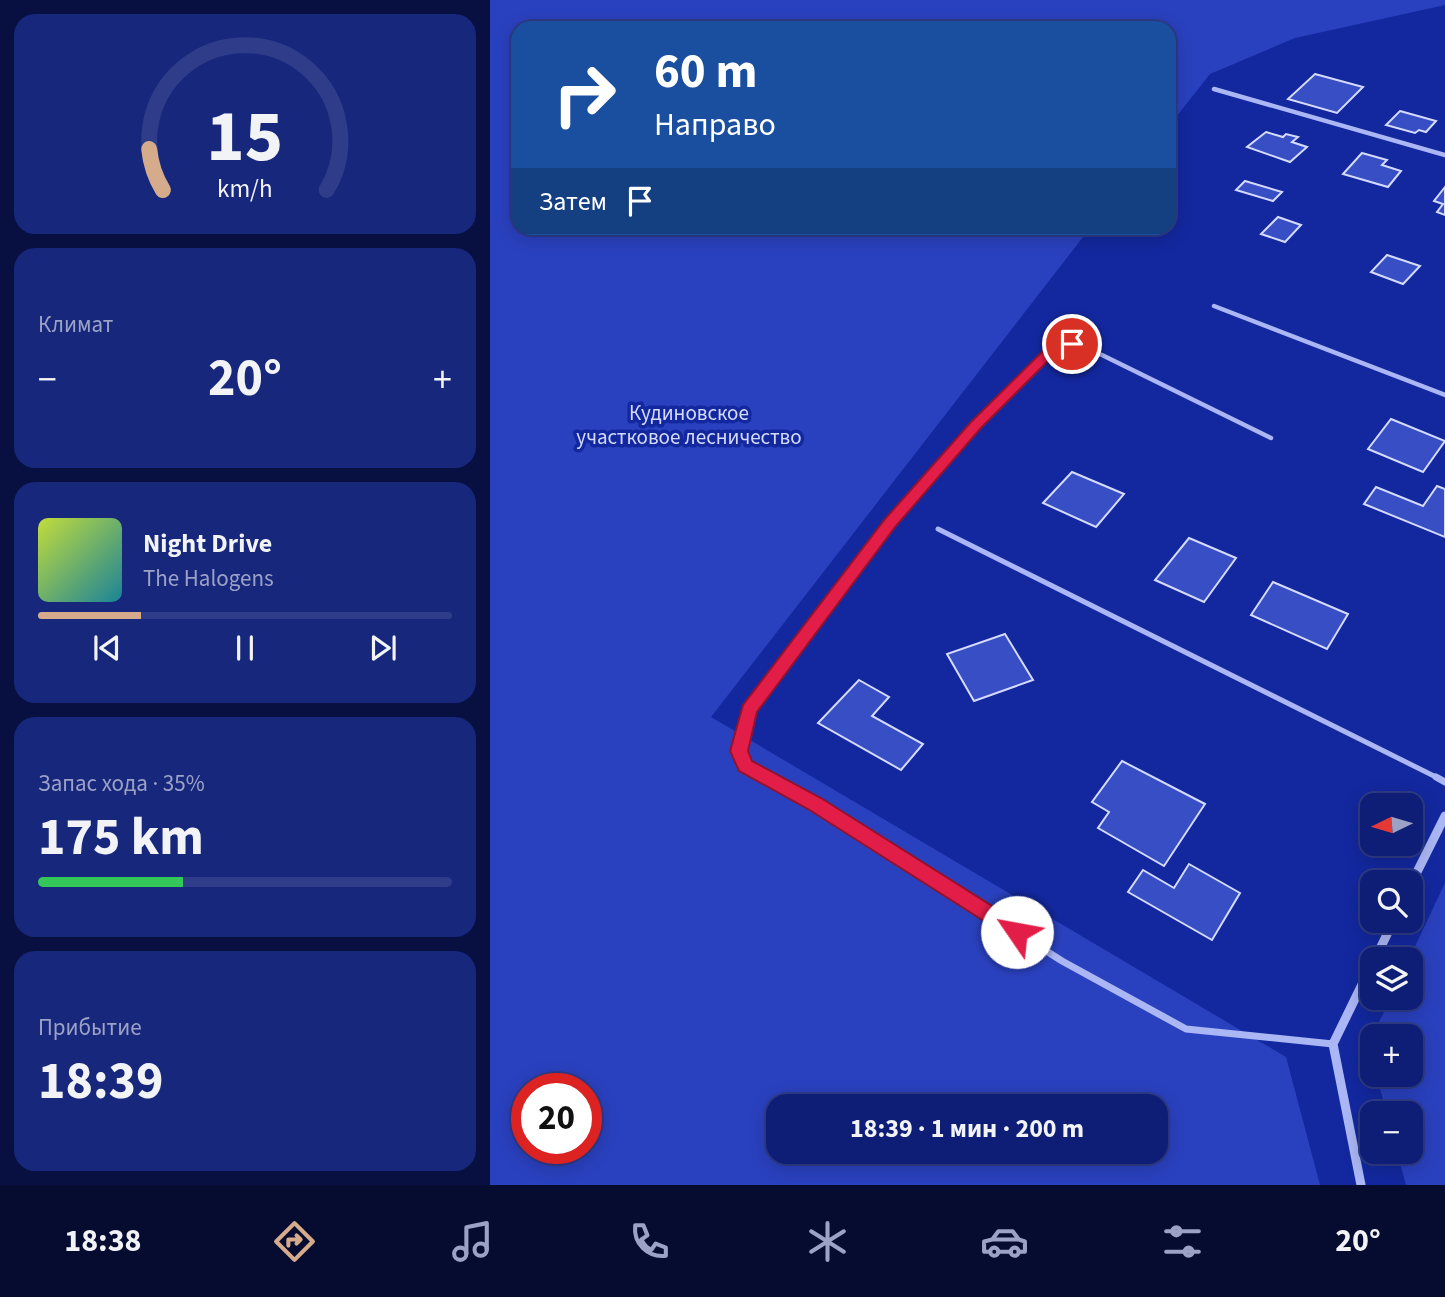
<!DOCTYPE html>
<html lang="ru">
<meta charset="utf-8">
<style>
:root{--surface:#0e1e77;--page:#17277c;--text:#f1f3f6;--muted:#9ba2c6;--line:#2e3c89;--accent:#d6ab8b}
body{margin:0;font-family:"Source Sans 3",sans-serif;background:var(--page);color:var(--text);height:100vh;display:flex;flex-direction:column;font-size:26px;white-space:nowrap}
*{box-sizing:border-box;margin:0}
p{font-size:23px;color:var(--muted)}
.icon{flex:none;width:38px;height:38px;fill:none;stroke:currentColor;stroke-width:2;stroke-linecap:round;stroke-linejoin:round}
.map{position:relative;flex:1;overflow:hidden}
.side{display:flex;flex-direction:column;gap:14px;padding:14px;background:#081041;width:490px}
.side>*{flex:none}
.hud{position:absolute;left:21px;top:21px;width:665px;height:214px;border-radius:21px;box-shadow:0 4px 18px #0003,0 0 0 2px var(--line);background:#1a4fa0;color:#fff;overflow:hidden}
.needle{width:46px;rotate:265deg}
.controls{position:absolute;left:870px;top:793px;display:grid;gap:14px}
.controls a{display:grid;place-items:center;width:63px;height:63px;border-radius:14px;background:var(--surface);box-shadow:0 4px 18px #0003,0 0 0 2px var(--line);font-size:35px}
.speed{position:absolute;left:21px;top:1073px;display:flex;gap:14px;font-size:35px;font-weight:700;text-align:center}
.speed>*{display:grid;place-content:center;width:91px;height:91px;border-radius:50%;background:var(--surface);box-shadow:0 4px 18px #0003,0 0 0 2px var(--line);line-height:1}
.speed .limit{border:10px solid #d22;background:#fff;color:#111}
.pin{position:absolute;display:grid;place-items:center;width:60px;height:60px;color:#fff;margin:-30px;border:4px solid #fff;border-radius:50%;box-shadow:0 2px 7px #0007}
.me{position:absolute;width:77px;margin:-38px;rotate:303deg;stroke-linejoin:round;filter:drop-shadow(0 0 5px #0008)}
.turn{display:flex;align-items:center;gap:24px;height:147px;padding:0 28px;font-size:32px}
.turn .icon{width:91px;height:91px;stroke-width:2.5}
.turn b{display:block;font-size:49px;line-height:60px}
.then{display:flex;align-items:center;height:66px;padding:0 28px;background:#0003;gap:14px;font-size:26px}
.big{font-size:52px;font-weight:700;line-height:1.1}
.side .widget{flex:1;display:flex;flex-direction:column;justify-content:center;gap:10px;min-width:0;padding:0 24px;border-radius:21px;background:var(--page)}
.side .dial{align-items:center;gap:0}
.dial svg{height:182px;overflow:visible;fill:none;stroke:var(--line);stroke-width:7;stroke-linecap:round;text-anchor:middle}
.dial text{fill:var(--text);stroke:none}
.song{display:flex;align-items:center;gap:21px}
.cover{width:84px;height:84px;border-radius:10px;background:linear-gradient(135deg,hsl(70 70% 55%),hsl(190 70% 35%))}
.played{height:7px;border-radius:4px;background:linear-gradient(90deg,var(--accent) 25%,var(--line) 25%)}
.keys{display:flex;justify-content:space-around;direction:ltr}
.heat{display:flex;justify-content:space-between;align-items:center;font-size:38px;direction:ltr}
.charge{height:10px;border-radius:5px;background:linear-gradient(90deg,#34c759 35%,var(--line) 0)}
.trip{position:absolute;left:276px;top:1094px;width:402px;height:70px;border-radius:21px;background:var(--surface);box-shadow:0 4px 18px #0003,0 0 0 2px var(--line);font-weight:700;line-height:70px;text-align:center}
.menu{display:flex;height:112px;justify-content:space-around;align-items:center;background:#060c30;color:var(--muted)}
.menu .icon{width:49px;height:49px}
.menu .on{color:var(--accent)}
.menu b{font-size:32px;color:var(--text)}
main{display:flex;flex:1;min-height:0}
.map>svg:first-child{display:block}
.green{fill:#2a41bf;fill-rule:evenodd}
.building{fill:#374ec4;stroke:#d4dbfe;stroke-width:2}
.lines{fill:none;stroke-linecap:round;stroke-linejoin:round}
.service-far2{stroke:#abb7f4;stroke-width:4.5}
.service-far1{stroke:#abb7f4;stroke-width:5}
.service{stroke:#abb7f4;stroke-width:7}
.minor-far1{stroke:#abb7f4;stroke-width:4.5}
.minor{stroke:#abb7f4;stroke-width:9}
.route{fill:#e11d48;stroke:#92132f;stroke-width:2}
.labels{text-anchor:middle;stroke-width:7;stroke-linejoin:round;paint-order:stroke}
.park-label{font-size:21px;fill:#d4dbfe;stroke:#13289f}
</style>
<main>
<section class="side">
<div class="widget dial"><svg viewBox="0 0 100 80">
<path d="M14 69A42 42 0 1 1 86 69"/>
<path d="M14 69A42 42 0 0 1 8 51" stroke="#d6ab8b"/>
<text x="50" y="56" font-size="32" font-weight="700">15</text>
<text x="50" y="72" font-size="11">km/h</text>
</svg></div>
<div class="widget"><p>Климат</p>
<div class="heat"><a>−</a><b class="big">20°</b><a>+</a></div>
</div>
<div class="widget">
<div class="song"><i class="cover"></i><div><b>Night Drive</b><p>The Halogens</p></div></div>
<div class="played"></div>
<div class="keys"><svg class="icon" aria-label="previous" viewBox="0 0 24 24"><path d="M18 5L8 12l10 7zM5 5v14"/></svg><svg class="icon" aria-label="pause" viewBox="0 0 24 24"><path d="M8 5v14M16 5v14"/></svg><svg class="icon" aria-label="next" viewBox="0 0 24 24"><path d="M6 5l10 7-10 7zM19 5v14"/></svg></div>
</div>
<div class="widget"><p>Запас хода · 35%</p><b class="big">175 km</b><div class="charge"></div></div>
<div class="widget"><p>Прибытие</p><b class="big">18:39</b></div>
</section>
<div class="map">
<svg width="955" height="1185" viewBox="0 0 955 1185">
<rect width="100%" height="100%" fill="#13289f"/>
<g class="green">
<path d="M0,0H955V5L805,38L720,74L679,126V28H28V228H600L221,717L796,1057L830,1185H0ZM37,1088H96V1148H37ZM289,1106H667V1152H289Z"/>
<polygon points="955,883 955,1185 916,1185 907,1152 920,1152 920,1113 897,1113 886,1075 920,1074 920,1036 882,1036 901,998 920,998 919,959"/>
</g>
<g class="building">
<polygon points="825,74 873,87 847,113 798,99"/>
<polygon points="910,111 946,121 936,132 929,130 925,133 896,125"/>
<polygon points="776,132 793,137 796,134 808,137 802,142 817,147 800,162 757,147"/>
<polygon points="872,153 897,160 892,165 911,171 898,187 853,174"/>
<polygon points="755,181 792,192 783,201 746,190"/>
<polygon points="955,187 955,215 947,212 953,204 944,201"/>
<polygon points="788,217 811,225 795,242 771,234"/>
<polygon points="897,255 930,266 913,284 881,272"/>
<polygon points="901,419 955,441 933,472 878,449"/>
<polygon points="582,472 634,494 606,527 553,503"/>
<polygon points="947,486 955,489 955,537 874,504 886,487 933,506"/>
<polygon points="699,538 746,558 714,602 665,580"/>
<polygon points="783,582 858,614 837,649 761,615"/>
<polygon points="515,634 543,680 484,701 457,654"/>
<polygon points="369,680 399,697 382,716 433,744 411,770 328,723"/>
<polygon points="632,761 715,804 674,866 608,828 619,812 602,802"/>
<polygon points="699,864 750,893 722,940 638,892 653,870 684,888"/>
</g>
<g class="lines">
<g class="service-far2">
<polyline points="724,306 955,395"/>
<polyline points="458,457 486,425 565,347 582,344 612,355 781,438"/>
</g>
<g class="service-far1">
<polyline points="448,529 950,779"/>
<polyline points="280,779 255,766 249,751 259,710 401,522 459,456"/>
</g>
<g class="service">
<polyline points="277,777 325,803 572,961 696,1029 843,1044"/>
<polyline points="946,777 955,782"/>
</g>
<polyline class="minor-far1" points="724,89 955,155"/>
<g class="minor">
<polyline points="920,886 955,816"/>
<polyline points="885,959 904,920"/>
<polyline points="871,1185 843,1044 882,964"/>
</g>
</g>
<polygon class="route" points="582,340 587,341 587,346 569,350 491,428 406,526 267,712 258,751 262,761 331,798 534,926 537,932 534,939 527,942 318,809 249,771 240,751 253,705 395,519 481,422 560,344"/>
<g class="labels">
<g class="park-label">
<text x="199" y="420">Кудиновское<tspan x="199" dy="24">участковое лесничество</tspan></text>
</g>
</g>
</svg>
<div class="controls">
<a><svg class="needle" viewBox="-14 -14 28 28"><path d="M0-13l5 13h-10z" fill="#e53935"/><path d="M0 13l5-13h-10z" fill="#9ba2c6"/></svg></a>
<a><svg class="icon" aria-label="search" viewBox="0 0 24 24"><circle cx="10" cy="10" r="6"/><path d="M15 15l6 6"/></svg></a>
<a><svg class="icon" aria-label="layers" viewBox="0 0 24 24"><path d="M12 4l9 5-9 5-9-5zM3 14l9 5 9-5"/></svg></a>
<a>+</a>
<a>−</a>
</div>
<div class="speed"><div class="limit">20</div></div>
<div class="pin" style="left:582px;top:344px;background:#d93025"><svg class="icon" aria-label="arrive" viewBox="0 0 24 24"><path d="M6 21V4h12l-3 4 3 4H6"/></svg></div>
<svg class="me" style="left:527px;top:932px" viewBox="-20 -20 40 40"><circle r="19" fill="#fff"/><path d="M0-13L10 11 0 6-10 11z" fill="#e11d48"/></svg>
<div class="trip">18:39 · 1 мин · 200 m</div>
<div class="hud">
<div class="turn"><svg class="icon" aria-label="right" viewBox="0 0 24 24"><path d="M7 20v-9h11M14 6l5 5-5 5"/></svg><div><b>60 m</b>Направо</div></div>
<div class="then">Затем<svg class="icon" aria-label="arrive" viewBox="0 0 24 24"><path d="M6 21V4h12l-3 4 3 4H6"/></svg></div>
</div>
</div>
</main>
<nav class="menu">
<b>18:38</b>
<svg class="icon on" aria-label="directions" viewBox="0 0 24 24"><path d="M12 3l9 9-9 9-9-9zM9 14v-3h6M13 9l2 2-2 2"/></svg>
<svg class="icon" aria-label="music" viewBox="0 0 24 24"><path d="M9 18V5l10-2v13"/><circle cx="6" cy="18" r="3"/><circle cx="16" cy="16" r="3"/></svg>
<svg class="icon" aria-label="phone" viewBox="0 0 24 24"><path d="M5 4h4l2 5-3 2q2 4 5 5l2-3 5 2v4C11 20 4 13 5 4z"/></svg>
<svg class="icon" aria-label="climate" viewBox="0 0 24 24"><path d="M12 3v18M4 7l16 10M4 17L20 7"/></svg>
<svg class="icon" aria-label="car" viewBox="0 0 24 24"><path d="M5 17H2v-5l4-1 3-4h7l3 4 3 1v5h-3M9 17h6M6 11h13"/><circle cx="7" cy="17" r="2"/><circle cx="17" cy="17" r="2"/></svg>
<svg class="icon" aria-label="filters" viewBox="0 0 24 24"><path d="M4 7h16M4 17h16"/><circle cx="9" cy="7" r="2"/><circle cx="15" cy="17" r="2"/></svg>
<b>20°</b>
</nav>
